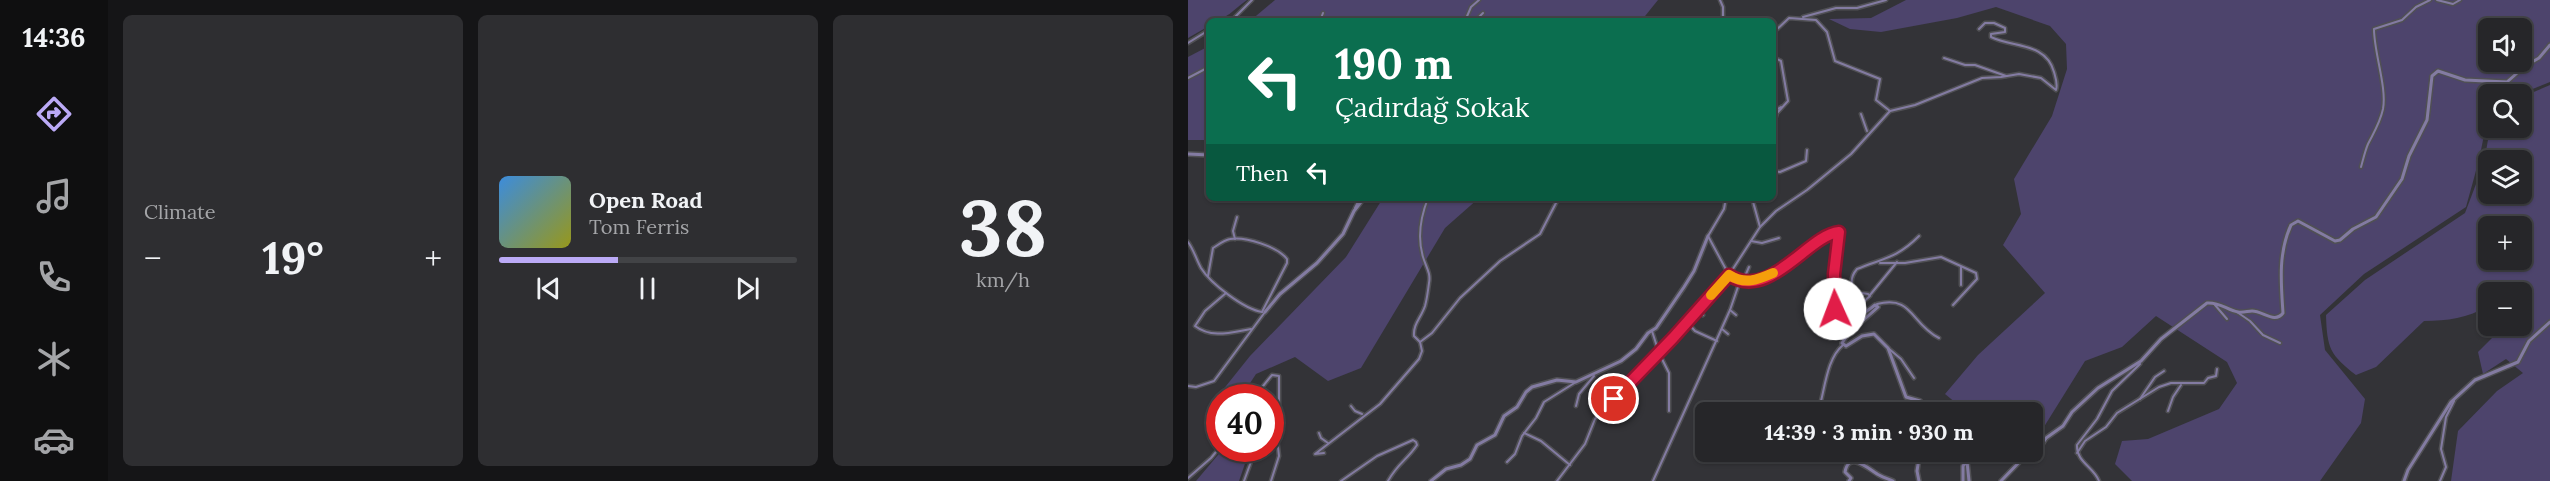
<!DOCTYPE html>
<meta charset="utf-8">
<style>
:root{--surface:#262629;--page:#2e2e31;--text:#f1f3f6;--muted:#a4a5a8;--line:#424346;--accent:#bbaaf6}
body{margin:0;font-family:Lora,serif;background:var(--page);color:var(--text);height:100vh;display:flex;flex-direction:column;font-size:22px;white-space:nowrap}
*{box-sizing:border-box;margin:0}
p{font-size:20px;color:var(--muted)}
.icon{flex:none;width:33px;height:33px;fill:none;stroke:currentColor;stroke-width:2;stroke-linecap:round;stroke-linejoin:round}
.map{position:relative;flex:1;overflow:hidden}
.drawer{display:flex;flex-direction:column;gap:15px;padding:15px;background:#151517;width:1080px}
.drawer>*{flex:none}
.hud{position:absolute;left:18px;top:18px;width:570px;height:183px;border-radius:9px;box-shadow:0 2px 4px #0004,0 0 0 2px var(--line);background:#0b6e4f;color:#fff;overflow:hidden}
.fabs{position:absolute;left:1290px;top:18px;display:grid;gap:12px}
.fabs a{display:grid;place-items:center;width:54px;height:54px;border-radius:9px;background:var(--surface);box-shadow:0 2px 4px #0004,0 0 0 2px var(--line);font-size:30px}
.speed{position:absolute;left:18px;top:384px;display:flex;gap:12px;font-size:30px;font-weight:700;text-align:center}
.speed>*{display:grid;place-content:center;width:78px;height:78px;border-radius:50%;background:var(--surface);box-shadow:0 2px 4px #0004,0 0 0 2px var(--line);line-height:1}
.speed .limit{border:9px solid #d22;background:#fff;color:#111}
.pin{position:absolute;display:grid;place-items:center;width:51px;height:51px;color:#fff;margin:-26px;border:3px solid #fff;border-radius:50%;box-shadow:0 2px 6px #0007}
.me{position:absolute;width:66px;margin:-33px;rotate:358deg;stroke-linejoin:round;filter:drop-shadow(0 0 4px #0008)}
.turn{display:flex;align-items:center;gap:21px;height:126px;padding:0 30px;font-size:27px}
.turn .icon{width:78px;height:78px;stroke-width:2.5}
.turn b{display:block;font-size:42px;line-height:51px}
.then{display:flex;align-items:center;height:57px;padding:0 30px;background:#0003;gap:12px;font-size:22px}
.big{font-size:45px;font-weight:700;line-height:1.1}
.drawer .tile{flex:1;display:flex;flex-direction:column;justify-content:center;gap:9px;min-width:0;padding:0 21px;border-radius:9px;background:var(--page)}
.drawer .dial{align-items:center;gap:0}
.dial b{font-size:78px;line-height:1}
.song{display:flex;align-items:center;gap:18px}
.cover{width:72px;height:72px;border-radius:9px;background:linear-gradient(135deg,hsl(210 70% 55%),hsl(60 70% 35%))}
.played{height:6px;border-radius:3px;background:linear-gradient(90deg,var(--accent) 40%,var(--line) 40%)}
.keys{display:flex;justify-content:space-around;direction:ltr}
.heat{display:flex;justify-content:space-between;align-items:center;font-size:33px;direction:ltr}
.drawer .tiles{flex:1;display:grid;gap:15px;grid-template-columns:repeat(3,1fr)}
.trip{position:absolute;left:507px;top:402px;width:348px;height:60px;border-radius:9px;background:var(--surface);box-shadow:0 2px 4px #0004,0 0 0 2px var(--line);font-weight:700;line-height:60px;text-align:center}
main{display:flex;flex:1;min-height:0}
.menu{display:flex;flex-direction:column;width:108px;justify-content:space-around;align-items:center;background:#0f0f10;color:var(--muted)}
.menu .icon{width:42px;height:42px}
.menu .on{color:var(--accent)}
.menu b{font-size:27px;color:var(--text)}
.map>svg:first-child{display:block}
.green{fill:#4d446c;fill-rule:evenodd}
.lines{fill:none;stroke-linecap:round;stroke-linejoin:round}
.minor-casing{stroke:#505054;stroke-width:5}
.tertiary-casing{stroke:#505054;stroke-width:6}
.minor{stroke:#837ba2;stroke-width:2}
.tertiary{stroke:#837ba2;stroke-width:3}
.route-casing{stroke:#92132f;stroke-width:15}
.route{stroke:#e11d48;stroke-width:10}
.slow{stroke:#f59e0b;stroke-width:10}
</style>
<main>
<nav class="menu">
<b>14:36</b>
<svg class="icon on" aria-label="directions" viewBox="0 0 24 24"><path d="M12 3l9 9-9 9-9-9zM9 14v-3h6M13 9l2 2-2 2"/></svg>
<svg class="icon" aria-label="music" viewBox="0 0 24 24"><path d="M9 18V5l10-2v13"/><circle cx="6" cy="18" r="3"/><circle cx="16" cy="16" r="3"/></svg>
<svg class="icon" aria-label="phone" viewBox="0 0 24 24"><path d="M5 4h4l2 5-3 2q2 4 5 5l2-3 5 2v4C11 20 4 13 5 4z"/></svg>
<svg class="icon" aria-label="climate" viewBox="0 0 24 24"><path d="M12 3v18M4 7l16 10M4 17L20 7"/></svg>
<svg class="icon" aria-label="car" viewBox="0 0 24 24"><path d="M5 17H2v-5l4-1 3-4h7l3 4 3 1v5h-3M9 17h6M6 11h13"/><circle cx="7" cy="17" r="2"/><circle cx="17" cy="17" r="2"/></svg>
</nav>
<section class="drawer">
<div class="tiles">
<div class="tile"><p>Climate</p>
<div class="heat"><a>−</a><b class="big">19°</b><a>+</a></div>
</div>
<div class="tile">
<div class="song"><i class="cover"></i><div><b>Open Road</b><p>Tom Ferris</p></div></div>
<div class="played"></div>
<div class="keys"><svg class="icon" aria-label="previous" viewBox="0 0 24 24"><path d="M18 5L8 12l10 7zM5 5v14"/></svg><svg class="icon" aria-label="pause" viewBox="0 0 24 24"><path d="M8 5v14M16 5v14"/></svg><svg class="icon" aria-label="next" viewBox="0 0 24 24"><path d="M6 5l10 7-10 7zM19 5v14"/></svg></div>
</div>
<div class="tile dial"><b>38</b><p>km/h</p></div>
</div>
</section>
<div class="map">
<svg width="1362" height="481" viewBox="0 0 1362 481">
<rect width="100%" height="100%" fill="#333337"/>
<g class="green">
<path d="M0,0H59C46,9 38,21 21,21V26L0,38Z"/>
<polygon points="87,0 470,0 453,21 62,21"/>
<path d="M718,0H1362V82L1332,94H1300C1300,132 1288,171 1278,207L1176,274L1132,315L1137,350L1177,399L1173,423L1132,481H944L927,464L934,441L960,439L1031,409L1049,383L1039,362L968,316L934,347L897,361L854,430L845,438L844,412H779L757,394L790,355L857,293L815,245L833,214L826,179L864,116L879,69L878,44L862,26L808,7L769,18L693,32L662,29L641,19L683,18ZM1300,28H1334V62H1300Z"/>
<polygon points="21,46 21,140 0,140 0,57"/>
<path d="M1362,85V481H1263L1270,431L1309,391L1335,373L1318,359L1295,374L1290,352L1310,332L1311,326H1334V292H1300V306C1280,318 1259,321 1236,321L1188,367L1168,375C1142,355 1139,348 1138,315L1177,280L1277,213L1296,163L1302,128H1334V97ZM1300,160H1334V194H1300ZM1300,226H1334V260H1300Z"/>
<polygon points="195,198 291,198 257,228 173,368 140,381 107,357 68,374 53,397 32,398 31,400 30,396 62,356 158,257"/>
<polygon points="35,449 62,449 51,481 8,481"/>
</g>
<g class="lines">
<g class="minor-casing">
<g id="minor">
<polyline points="532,0 535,7 535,21"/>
<polyline points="1249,0 1265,4 1272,0"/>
<polyline points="615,17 648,8 669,8 698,0"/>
<polyline points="37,21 46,18 64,0"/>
<polyline points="132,21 135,13"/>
<polyline points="277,21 283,7 291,0"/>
<polyline points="287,21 295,13"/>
<polyline points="585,33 601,18 628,20 639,32 647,61 692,79 688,100 702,111"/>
<polyline points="0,43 21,30"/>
<polyline points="585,57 593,61 600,101 589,113 585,126"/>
<polyline points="756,58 777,65 787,65 818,76"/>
<polyline points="0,78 21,67"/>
<polyline points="585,112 593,107"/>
<polyline points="673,114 679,131"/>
<polyline points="20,135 21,136"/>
<path d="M1173,167C1175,160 1177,151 1180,144C1186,132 1192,123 1195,109C1199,87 1186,53 1186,29L1214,20L1228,7L1242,0"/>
<polyline points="585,171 592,172 618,161 619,150"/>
<path d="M538,198L536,209L520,236L541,275L572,227L588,211L619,190L663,154L702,111L727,105L794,78L813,77L831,74L853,78L868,90C870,84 868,79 866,72C858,42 825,48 803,37V34L817,32V28L806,23H797L791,29"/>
<polyline points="564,198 572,227"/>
<polyline points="167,208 172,198"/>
<polyline points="47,239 45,231 49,217"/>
<polyline points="563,241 574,243 591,238"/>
<path d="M0,242C6,250 8,259 13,268C23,284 56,309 74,312"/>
<polyline points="692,263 717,263 753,257 788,273 789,279 765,305"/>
<path d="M20,276L25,248C30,245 36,240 42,239C57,236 90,247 99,259V263L74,312"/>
<polyline points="555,281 561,267"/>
<polyline points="773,285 773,267"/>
<path d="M38,293L17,311L7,326C24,339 44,332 63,329"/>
<polyline points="682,295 709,262"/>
<path d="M689,304C725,295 722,323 751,338"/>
<polyline points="1027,305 1039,319"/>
<polyline points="661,306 671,306"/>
<polyline points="511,309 515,315"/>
<polyline points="542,310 548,315"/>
<polyline points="1049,312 1062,321 1075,335 1092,343"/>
<path d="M653,316L664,312L682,296L680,294L667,292C662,284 663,276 669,269C696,258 709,258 731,236"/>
<polyline points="499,322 507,331 529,341"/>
<polyline points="534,329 540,334"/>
<polyline points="464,331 471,353 481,373 481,411"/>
<polyline points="232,342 244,333 272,298 312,261 352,234 369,201 373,198"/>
<path d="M232,342L226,336C225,324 233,318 237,306C239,299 240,291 241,283C243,273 238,267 235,257C229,237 233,216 240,198"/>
<polyline points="700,348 713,359 726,378"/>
<polyline points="0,386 8,387 26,381 77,312"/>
<polyline points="71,391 84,375 91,376 91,423 88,429 91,456 83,481"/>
<polyline points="64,398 71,391 75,398"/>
<polyline points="952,399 967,377 976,371"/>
<polyline points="163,406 167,411 174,414"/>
<polyline points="388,406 391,394 406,376"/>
<polyline points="980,411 985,397 993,385"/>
<path d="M630,412C637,391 638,359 655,345"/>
<polyline points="131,433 133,438 140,443"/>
<polyline points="336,433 353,441 382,465"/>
<polyline points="136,453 127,454 192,404 231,359 234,351 232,342"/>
<polyline points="889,453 897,441 918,427 929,413 971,387 983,383 1016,383 1020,378 1028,376 1029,369"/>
<polyline points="848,454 858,439"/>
<polyline points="319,462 327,454 334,436 348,418 356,402 388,382"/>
<polyline points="0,478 23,458 32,447"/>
<polyline points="56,481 68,448"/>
<path d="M153,481L189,456L225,440L228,442L229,445C219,460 210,463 200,481"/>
<polyline points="369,481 397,444 407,419 471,353 541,275 552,281 542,310 465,481"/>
<path d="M911,481C906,467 888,462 889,445L909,419L924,391L952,364"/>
<polyline points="1252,481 1258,467 1253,449 1258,417 1266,401"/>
</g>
</g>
<g class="tertiary-casing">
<g id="tertiary">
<polyline points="0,154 21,155"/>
<path d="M552,281C581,287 620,249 643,234L651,232C654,254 623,355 687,305L690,307L660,334L654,343L658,346L674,336L686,334L700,348L718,397L732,401L729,412"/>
<polyline points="77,312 92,294 129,263 155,234 166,211 176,198"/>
<path d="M844,448L875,426L884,412L910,388L953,361L973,339L1019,303C1032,302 1039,310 1050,312C1055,313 1060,311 1064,311C1075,311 1087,324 1095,313C1093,283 1090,253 1103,225L1110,221L1147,241L1152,240L1165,229L1188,217L1214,179L1221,156L1239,120L1244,76L1250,71L1277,80L1319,82L1337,66L1351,58L1362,45"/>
<polyline points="243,481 258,469 273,465 282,459 289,445 307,435 316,416 329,407 338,392 344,387 369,380 388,382 433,361 448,349 460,333 468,328 496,287 506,271 520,236"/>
<path d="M661,481L663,478L657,472C661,449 683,471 691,475C696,478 701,479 705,481"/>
<polyline points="731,481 729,471 732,452"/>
<polyline points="775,481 775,466 779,461 781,481"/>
<polyline points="813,481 841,452"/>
<polyline points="1216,481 1220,470 1263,402 1287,380 1330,362 1341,341 1362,322"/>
</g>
</g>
<use href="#minor" class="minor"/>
<use href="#tertiary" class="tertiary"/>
</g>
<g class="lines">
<g class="route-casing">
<path id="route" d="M426,399L485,338L541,275C581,302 620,235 651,232L646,274L647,309"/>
</g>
<use href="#route" class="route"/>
<path class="slow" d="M523,295L541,275C557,285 569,280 585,273"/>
</g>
</svg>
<div class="fabs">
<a><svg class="icon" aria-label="sound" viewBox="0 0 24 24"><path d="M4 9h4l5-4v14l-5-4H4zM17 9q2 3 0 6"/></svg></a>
<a><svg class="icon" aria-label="search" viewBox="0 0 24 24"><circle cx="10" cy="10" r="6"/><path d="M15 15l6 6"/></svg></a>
<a><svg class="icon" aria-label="layers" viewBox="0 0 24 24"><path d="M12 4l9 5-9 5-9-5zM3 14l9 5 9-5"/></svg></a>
<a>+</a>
<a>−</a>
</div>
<div class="speed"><div class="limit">40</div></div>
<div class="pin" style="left:426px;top:399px;background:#d93025"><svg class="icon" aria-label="arrive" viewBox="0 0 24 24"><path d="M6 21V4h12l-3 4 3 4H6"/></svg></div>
<svg class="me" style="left:647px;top:309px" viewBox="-20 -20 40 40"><circle r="19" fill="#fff"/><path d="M0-13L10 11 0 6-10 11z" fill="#e11d48"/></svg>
<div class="trip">14:39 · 3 min · 930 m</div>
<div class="hud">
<div class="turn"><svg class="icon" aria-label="left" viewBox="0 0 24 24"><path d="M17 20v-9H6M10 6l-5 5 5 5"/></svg><div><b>190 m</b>Çadırdağ Sokak</div></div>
<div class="then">Then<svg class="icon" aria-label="left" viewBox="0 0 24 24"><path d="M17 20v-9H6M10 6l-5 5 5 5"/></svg></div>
</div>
</div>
</main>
